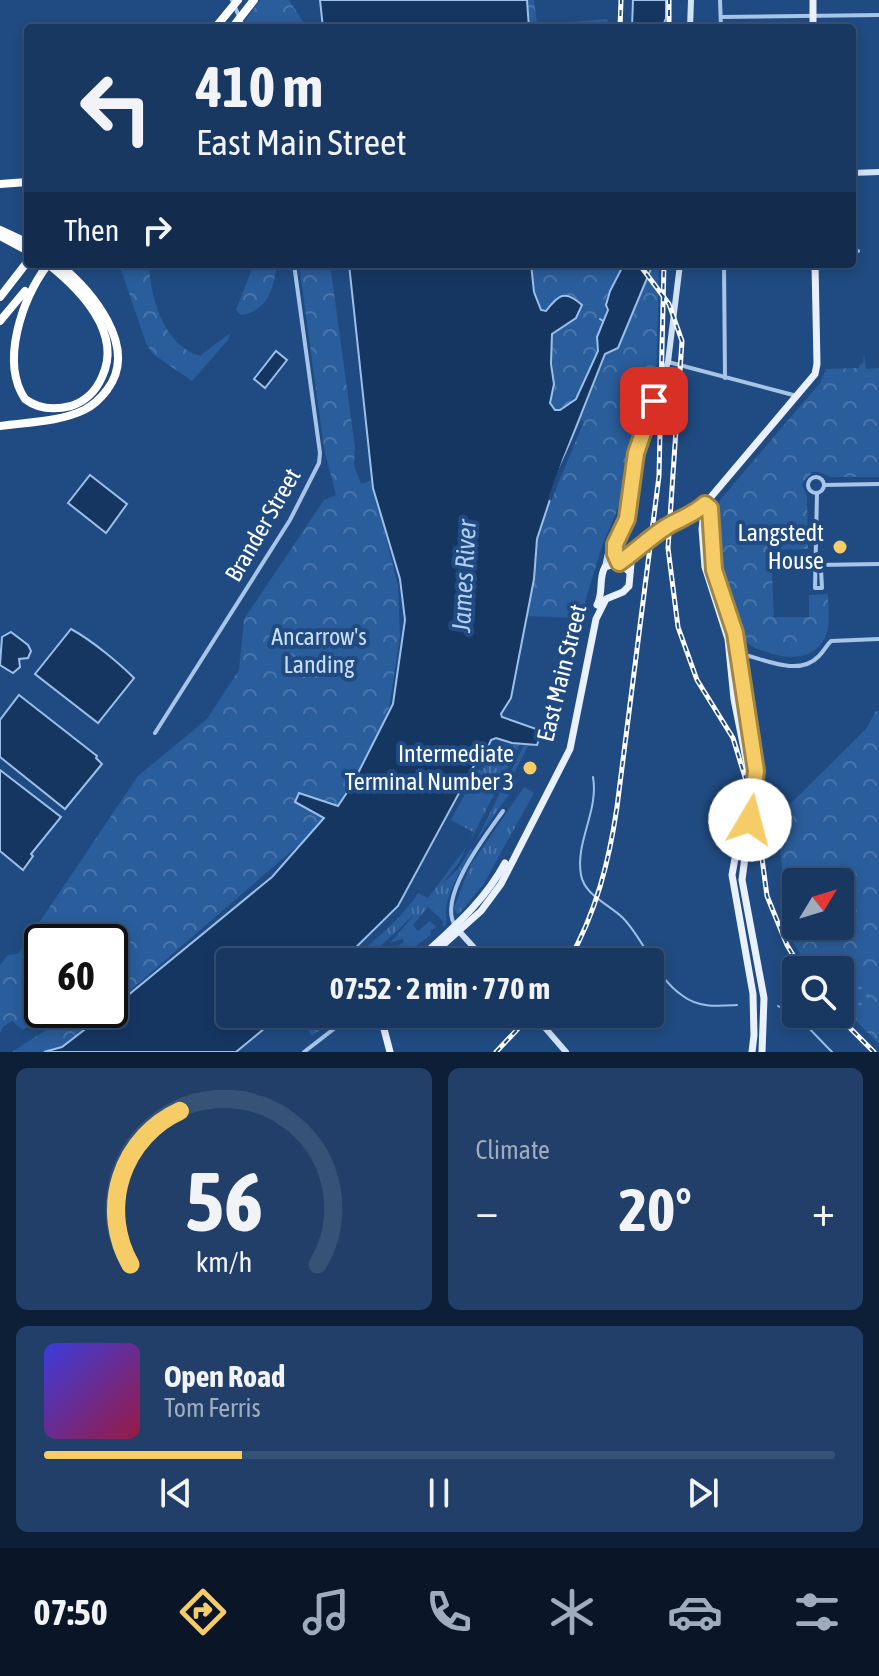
<!DOCTYPE html>
<meta charset="utf-8">
<style>
:root{--surface:#183862;--page:#213f68;--text:#f1f3f6;--muted:#9facbe;--line:#365277;--accent:#f6cc67}
body{margin:0;font-family:"Asap Condensed",sans-serif;background:var(--page);color:var(--text);height:100vh;display:flex;flex-direction:column;font-size:30px;white-space:nowrap}
*{box-sizing:border-box;margin:0}
p{font-size:26px;color:var(--muted)}
.icon{flex:none;width:44px;height:44px;fill:none;stroke:currentColor;stroke-width:2;stroke-linecap:round;stroke-linejoin:round}
.map{position:relative;height:1052px;overflow:hidden}
.details{display:flex;flex-direction:column;gap:16px;padding:16px;background:#0d1f36;flex:1}
.details>*{flex:none}
.guide{position:absolute;left:24px;top:24px;width:832px;height:244px;border-radius:8px;box-shadow:0 4px 12px #0003,0 0 0 2px var(--line);background:#183862;color:var(--text);overflow:hidden}
.needle{width:52px;rotate:52deg}
.tools{position:absolute;left:782px;top:868px;display:grid;gap:16px}
.tools a{display:grid;place-items:center;width:72px;height:72px;border-radius:8px;background:var(--surface);box-shadow:0 4px 12px #0003,0 0 0 2px var(--line);font-size:40px}
.speed{position:absolute;left:24px;top:924px;display:flex;gap:16px;font-size:40px;font-weight:700;text-align:center}
.speed>*{display:grid;place-content:center;width:104px;height:104px;border-radius:50%;background:var(--surface);box-shadow:0 4px 12px #0003,0 0 0 2px var(--line);line-height:1}
.speed .limit{border:4px solid #111;border-radius:12px;background:#fff;color:#111}
.pin{position:absolute;display:grid;place-items:center;width:68px;height:68px;color:#fff;margin:-34px;border-radius:16px;box-shadow:0 4px 12px #0006}
.me{position:absolute;width:88px;margin:-44px;rotate:8deg;stroke-linejoin:round;filter:drop-shadow(0 0 6px #0008)}
.turn{display:flex;align-items:center;gap:28px;height:168px;padding:0 40px;font-size:36px}
.turn .icon{width:104px;height:104px;stroke-width:2.5}
.turn b{display:block;font-size:56px;line-height:68px}
.then{display:flex;align-items:center;height:76px;padding:0 40px;background:#0003;gap:16px;font-size:30px}
.big{font-size:60px;font-weight:700;line-height:1.1}
.details .tile{flex:1;display:flex;flex-direction:column;justify-content:center;gap:12px;min-width:0;padding:0 28px;border-radius:12px;background:var(--page)}
.details .dial{align-items:center;gap:0}
.dial svg{height:208px;overflow:visible;fill:none;stroke:var(--line);stroke-width:7;stroke-linecap:round;text-anchor:middle}
.dial text{fill:var(--text);stroke:none}
.song{display:flex;align-items:center;gap:24px}
.cover{width:96px;height:96px;border-radius:12px;background:linear-gradient(135deg,hsl(240 70% 55%),hsl(340 70% 35%))}
.played{height:8px;border-radius:4px;background:linear-gradient(90deg,var(--accent) 25%,var(--line) 25%)}
.keys{display:flex;justify-content:space-around;direction:ltr}
.heat{display:flex;justify-content:space-between;align-items:center;font-size:44px;direction:ltr}
.details .tiles{flex:1;display:grid;gap:16px;grid-template-columns:1fr 1fr}
.tile:last-child{grid-column:span 2}
.trip{position:absolute;left:216px;top:948px;width:448px;height:80px;border-radius:8px;background:var(--surface);box-shadow:0 4px 12px #0003,0 0 0 2px var(--line);font-weight:700;line-height:80px;text-align:center}
.tabs{display:flex;height:128px;justify-content:space-around;align-items:center;background:#0a1627;color:var(--muted)}
.tabs .icon{width:56px;height:56px}
.tabs .selected{color:var(--accent)}
.tabs b{font-size:36px;color:var(--text)}
.map>svg:first-child{display:block}
.grass{fill:url(#grass-tufts)}
.forest{fill:url(#forest-crowns);fill-rule:evenodd}
.garden{fill:url(#garden-dots)}
.water{fill:#163662;stroke:#9ac0ea;stroke-width:2}
.pier{fill:#204b82}
.lines{fill:none;stroke-linecap:round;stroke-linejoin:round}
.stream{stroke:#9ac0ea;stroke-width:2}
.street{stroke:#a7c5e9;stroke-width:4}
.secondary{stroke:#d1e2f7;stroke-width:6}
.primary{stroke:#eaf1fe;stroke-width:7}
.highway{stroke:#fff;stroke-width:8}
.rail-casing{stroke:#fff;stroke-width:5}
.rail{stroke:#204b82;stroke-width:2;stroke-dasharray:6;stroke-linecap:butt}
.primary-bridge{stroke:#eaf1fe;stroke-width:7}
.highway-bridge{stroke:#fff;stroke-width:8}
.route-casing{stroke:#a08543;stroke-width:20}
.route{stroke:#f6cc67;stroke-width:14}
.poi-dot{fill:#f6cc67;stroke:#204b82;stroke-width:3}
.labels{text-anchor:middle;stroke-width:8;stroke-linejoin:round;paint-order:stroke}
.street-label{font-size:24px;fill:#fff;stroke:#204b82}
.poi-label{font-size:24px;fill:#fff;stroke:#204b82;text-anchor:end}
.park-label{font-size:24px;fill:#cbdff7;stroke:#204b82}
.water-label{font-size:26px;font-style:italic;fill:#b2cff0;stroke:#204b82}
</style>
<div class="map">
<svg width="879" height="1052" viewBox="0 0 879 1052">
<defs>
<pattern id="grass-tufts" width="24" height="20" patternUnits="userSpaceOnUse" patternTransform="scale(2)"><rect width="24" height="20" fill="#2a5d9b"/><path d="M3 7l-1-3M5 7V3M7 7l1-3M15 17l-1-3M17 17v-4M19 17l1-3" fill="none" stroke="#4a75aa"/></pattern>
<pattern id="forest-crowns" width="20" height="18" patternUnits="userSpaceOnUse" patternTransform="scale(2)"><rect width="20" height="18" fill="#2a5d9b"/><path d="M2 6a3 3 0 1 1 6 0M12 15a3 3 0 1 1 6 0" fill="none" stroke="#4a75aa"/></pattern>
<pattern id="garden-dots" width="8" height="8" patternUnits="userSpaceOnUse" patternTransform="scale(2)"><rect width="8" height="8" fill="#2a5d9b"/><path d="M2 2h.1M6 6h.1" fill="none" stroke="#4a75aa" stroke-width="1.8" stroke-linecap="round"/></pattern>
</defs>
<rect width="100%" height="100%" fill="#204b82"/>
<g class="grass">
<polygon points="525,743 536,745 528,746 511,779 517,783 476,841"/>
<polygon points="520,744 471,839 473,832 451,820 478,769 482,771 496,745"/>
<polygon points="524,787 534,793 483,885 459,914 456,913 454,908 470,866"/>
<path d="M467,846L458,864L441,885L459,868L471,848L472,851C462,869 450,886 446,907C445,915 448,920 445,927L442,925L444,922L428,907L413,925L418,931L430,921L436,927L430,931L431,935L402,956L397,947L404,942L403,938L390,943L416,913L363,962H344C369,949 405,914 418,893L428,898Z"/>
<polygon points="323,1014 342,1014 312,1036 309,1031 325,1018"/>
</g>
<g class="forest">
<polygon points="260,0 289,0 307,28 247,28 245,21"/>
<polygon points="527,0 534,0 537,25 607,19 610,28 529,28"/>
<path d="M119,264H149C150,297 164,346 200,356L230,333L228,340L192,381L153,354L146,343Z"/>
<path d="M254,264H277C273,289 269,310 241,315L236,310Z"/>
<polygon points="299,264 330,264 355,447 354,465 361,484 372,480 398,586 400,636 386,728 338,807 299,794 295,802 325,818 309,836 110,1008 110,942 42,942 42,1010 107,1010 62,1047 44,1052 12,1052 46,1030 37,1021 23,1030 12,1021 3,1027 0,1033 0,965 8,955 18,954 138,776 207,719 239,670 244,619 324,500 336,495 324,448"/>
<path d="M531,264H624C618,275 607,291 606,304C605,332 587,406 555,410L550,403L554,384L551,339L555,331L576,318L549,309L541,310L534,292Z"/>
<polygon points="653,267 659,267 656,380 624,466 619,506 603,543 580,618 527,616 537,539 563,460 605,354 618,348"/>
<path d="M864,354L866,369L879,368V477H831L819,472H812L802,484L807,497L808,549L771,550L774,617H809V595L828,594C828,605 830,617 828,627C823,656 796,661 773,654C762,650 753,649 744,640L719,564L716,540L719,505L720,500L820,383L826,369L859,368L860,364L863,363Z"/>
<path d="M876,711H879V1044L840,1005V970H811L792,941L779,900L785,898L780,846L790,804L866,729ZM796,882H840V926H796Z"/>
</g>
<polygon class="garden" points="840,972 873,989 863,1011 840,982"/>
<g class="water">
<polygon points="320,0 527,0 529,28 323,28"/>
<polygon points="633,0 666,0 666,18 662,28 632,28"/>
<path d="M349,264H531L534,292L541,310L546,311C558,295 565,289 582,305L576,318L552,334L551,364L554,384L550,403L555,410H560L576,399L598,351L597,337L608,310L606,305L610,291L624,264H653L618,348L605,354L563,460L537,539L534,579L511,698L501,714L502,717L542,731L537,745L512,743L496,738L491,740L485,753L478,758L398,906L341,962H230V1014H282L236,1052H44L62,1047L110,1010L272,877L324,818L295,802L299,793L338,806L352,785L393,704L405,620L400,579L373,488Z"/>
<polygon points="276,351 287,360 265,388 254,379"/>
<polygon points="90,475 127,504 106,533 68,503"/>
<path d="M71,629C93,641 120,664 134,678L98,723L35,674Z"/>
<polygon points="11,632 28,645 31,651 28,658 19,659 20,667 13,673 0,665 2,637"/>
<polygon points="19,695 97,756 96,758 102,764 65,809 0,757 0,720"/>
<polygon points="0,770 61,817 31,854 33,856 23,870 0,851"/>
</g>
<polygon class="pier" points="581,420 584,421 551,501 548,499 557,473"/>
<g class="lines">
<g class="stream">
<polyline points="600,319 603,321"/>
<path d="M593,777C599,811 575,842 581,875C585,896 609,904 623,918C646,942 655,977 683,996C699,1008 718,1006 737,1005"/>
<polyline points="778,1006 799,1018 832,1052"/>
</g>
<g class="street">
<polyline points="232,0 244,28"/>
<polyline points="720,0 721,28"/>
<polyline points="721,17 879,15"/>
<polyline points="852,251 858,251"/>
<polyline points="724,264 725,378"/>
<polyline points="668,362 797,396"/>
<circle cx="816" cy="485" r="8"/>
<polyline points="824,485 879,484"/>
<polyline points="817,493 815,588 822,588 821,569 817,565 879,564"/>
<path d="M738,653C762,658 798,678 819,656C824,651 826,646 831,641L879,639"/>
<polyline points="155,733 290,520 319,463 320,453 294,264"/>
<path d="M454,924C439,895 486,835 503,811"/>
<polyline points="304,1052 353,1014"/>
</g>
<g class="secondary">
<polyline points="690,28 691,0"/>
<polyline points="852,173 879,172"/>
<polyline points="618,563 615,550 619,537"/>
<polyline points="605,567 610,544 624,514 636,453 668,362 680,264"/>
<polyline points="457,929 487,962"/>
<polyline points="533,1014 566,1052"/>
</g>
<g class="primary">
<polyline points="813,0 813,28"/>
<polyline points="705,504 711,511 710,535 713,564 735,633 740,679 756,771 742,880 764,998 762,1052"/>
<polyline points="705,504 702,529 705,567 728,639 734,699 747,764 746,797 732,875 753,994 754,1035 752,1052"/>
<polyline points="679,520 695,513 705,504 815,374 817,364 815,264"/>
<polyline points="619,563 667,527"/>
<path d="M597,605C604,592 598,579 605,567L619,563L630,572"/>
<path d="M416,962C449,931 483,904 505,863"/>
<polyline points="424,962 481,911 501,884 570,749 596,619 606,599 623,592 629,586 631,563 639,547"/>
<polyline points="384,1014 384,1029 390,1052"/>
</g>
<g class="highway">
<polyline points="0,184 28,182"/>
<polyline points="0,230 28,243"/>
<polyline points="0,236 28,251"/>
<path d="M48,264C80,289 123,333 102,377C96,391 86,401 71,406C55,410 38,409 25,399C0,362 22,299 48,264Z"/>
<polyline points="0,297 28,261"/>
<polyline points="0,321 25,291"/>
<path d="M0,426C28,422 59,422 84,410C94,405 101,398 107,390C140,347 91,290 59,264"/>
</g>
<g class="rail-casing">
<g id="rail">
<polyline points="620,28 621,0"/>
<polyline points="669,28 669,0"/>
<polyline points="639,264 669,304 682,341 668,548 678,627 697,680 733,738 756,813 767,896 787,945 802,970"/>
<path d="M568,962C596,913 609,862 617,807L659,476L664,264"/>
<polyline points="836,1014 874,1052"/>
<polyline points="496,1052 532,1014"/>
</g>
</g>
<use href="#rail" class="rail"/>
<polyline class="primary-bridge" points="667,527 679,520"/>
<g class="highway-bridge">
<polyline points="215,28 238,0"/>
<polyline points="232,28 254,0"/>
</g>
</g>
<g class="lines">
<g class="route-casing">
<path id="route" d="M654,401L636,453L627,519L615,544V554L619,563C635,552 649,538 666,527C679,519 693,515 705,504L710,508L714,570L735,633L756,771L750,820"/>
</g>
<use href="#route" class="route"/>
</g>
<g class="poi-dot">
<circle cx="840" cy="547" r="8"/>
<circle cx="530" cy="768" r="8"/>
</g>
<g class="labels">
<g class="street-label">
<text transform="translate(263 525) rotate(-60)" y="8">Brander Street</text>
<text transform="translate(562 673) rotate(-76)" y="8">East Main Street</text>
</g>
<g class="poi-label">
<text x="824" y="541">Langstedt<tspan x="824" dy="28">House</tspan></text>
<text x="514" y="762">Intermediate<tspan x="514" dy="28">Terminal Number 3</tspan></text>
</g>
<g class="park-label">
<text x="319" y="645">Ancarrow's<tspan x="319" dy="28">Landing</tspan></text>
</g>
<g class="water-label">
<text transform="translate(464 576) rotate(-87)" y="9">James River</text>
</g>
</g>
</svg>
<div class="tools">
<a><svg class="needle" viewBox="-14 -14 28 28"><path d="M0-13l5 13h-10z" fill="#e53935"/><path d="M0 13l5-13h-10z" fill="#9facbe"/></svg></a>
<a><svg class="icon" aria-label="search" viewBox="0 0 24 24"><circle cx="10" cy="10" r="6"/><path d="M15 15l6 6"/></svg></a>
</div>
<div class="speed"><div class="limit">60</div></div>
<div class="pin" style="left:654px;top:401px;background:#d93025"><svg class="icon" aria-label="arrive" viewBox="0 0 24 24"><path d="M6 21V4h12l-3 4 3 4H6"/></svg></div>
<svg class="me" style="left:750px;top:820px" viewBox="-20 -20 40 40"><circle r="19" fill="#fff"/><path d="M0-13L10 11 0 6-10 11z" fill="#f6cc67"/></svg>
<div class="trip">07:52 · 2 min · 770 m</div>
<div class="guide">
<div class="turn"><svg class="icon" aria-label="left" viewBox="0 0 24 24"><path d="M17 20v-9H6M10 6l-5 5 5 5"/></svg><div><b>410 m</b>East Main Street</div></div>
<div class="then">Then<svg class="icon" aria-label="right" viewBox="0 0 24 24"><path d="M7 20v-9h11M14 6l5 5-5 5"/></svg></div>
</div>
</div>
<section class="details">
<div class="tiles">
<div class="tile dial"><svg viewBox="0 0 100 80">
<path d="M14 69A42 42 0 1 1 86 69"/>
<path d="M14 69A42 42 0 0 1 33 10" stroke="#f6cc67"/>
<text x="50" y="56" font-size="32" font-weight="700">56</text>
<text x="50" y="72" font-size="11">km/h</text>
</svg></div>
<div class="tile"><p>Climate</p>
<div class="heat"><a>−</a><b class="big">20°</b><a>+</a></div>
</div>
<div class="tile">
<div class="song"><i class="cover"></i><div><b>Open Road</b><p>Tom Ferris</p></div></div>
<div class="played"></div>
<div class="keys"><svg class="icon" aria-label="previous" viewBox="0 0 24 24"><path d="M18 5L8 12l10 7zM5 5v14"/></svg><svg class="icon" aria-label="pause" viewBox="0 0 24 24"><path d="M8 5v14M16 5v14"/></svg><svg class="icon" aria-label="next" viewBox="0 0 24 24"><path d="M6 5l10 7-10 7zM19 5v14"/></svg></div>
</div>
</div>
</section>
<nav class="tabs">
<b>07:50</b>
<svg class="icon selected" aria-label="directions" viewBox="0 0 24 24"><path d="M12 3l9 9-9 9-9-9zM9 14v-3h6M13 9l2 2-2 2"/></svg>
<svg class="icon" aria-label="music" viewBox="0 0 24 24"><path d="M9 18V5l10-2v13"/><circle cx="6" cy="18" r="3"/><circle cx="16" cy="16" r="3"/></svg>
<svg class="icon" aria-label="phone" viewBox="0 0 24 24"><path d="M5 4h4l2 5-3 2q2 4 5 5l2-3 5 2v4C11 20 4 13 5 4z"/></svg>
<svg class="icon" aria-label="climate" viewBox="0 0 24 24"><path d="M12 3v18M4 7l16 10M4 17L20 7"/></svg>
<svg class="icon" aria-label="car" viewBox="0 0 24 24"><path d="M5 17H2v-5l4-1 3-4h7l3 4 3 1v5h-3M9 17h6M6 11h13"/><circle cx="7" cy="17" r="2"/><circle cx="17" cy="17" r="2"/></svg>
<svg class="icon" aria-label="filters" viewBox="0 0 24 24"><path d="M4 7h16M4 17h16"/><circle cx="9" cy="7" r="2"/><circle cx="15" cy="17" r="2"/></svg>
</nav>
